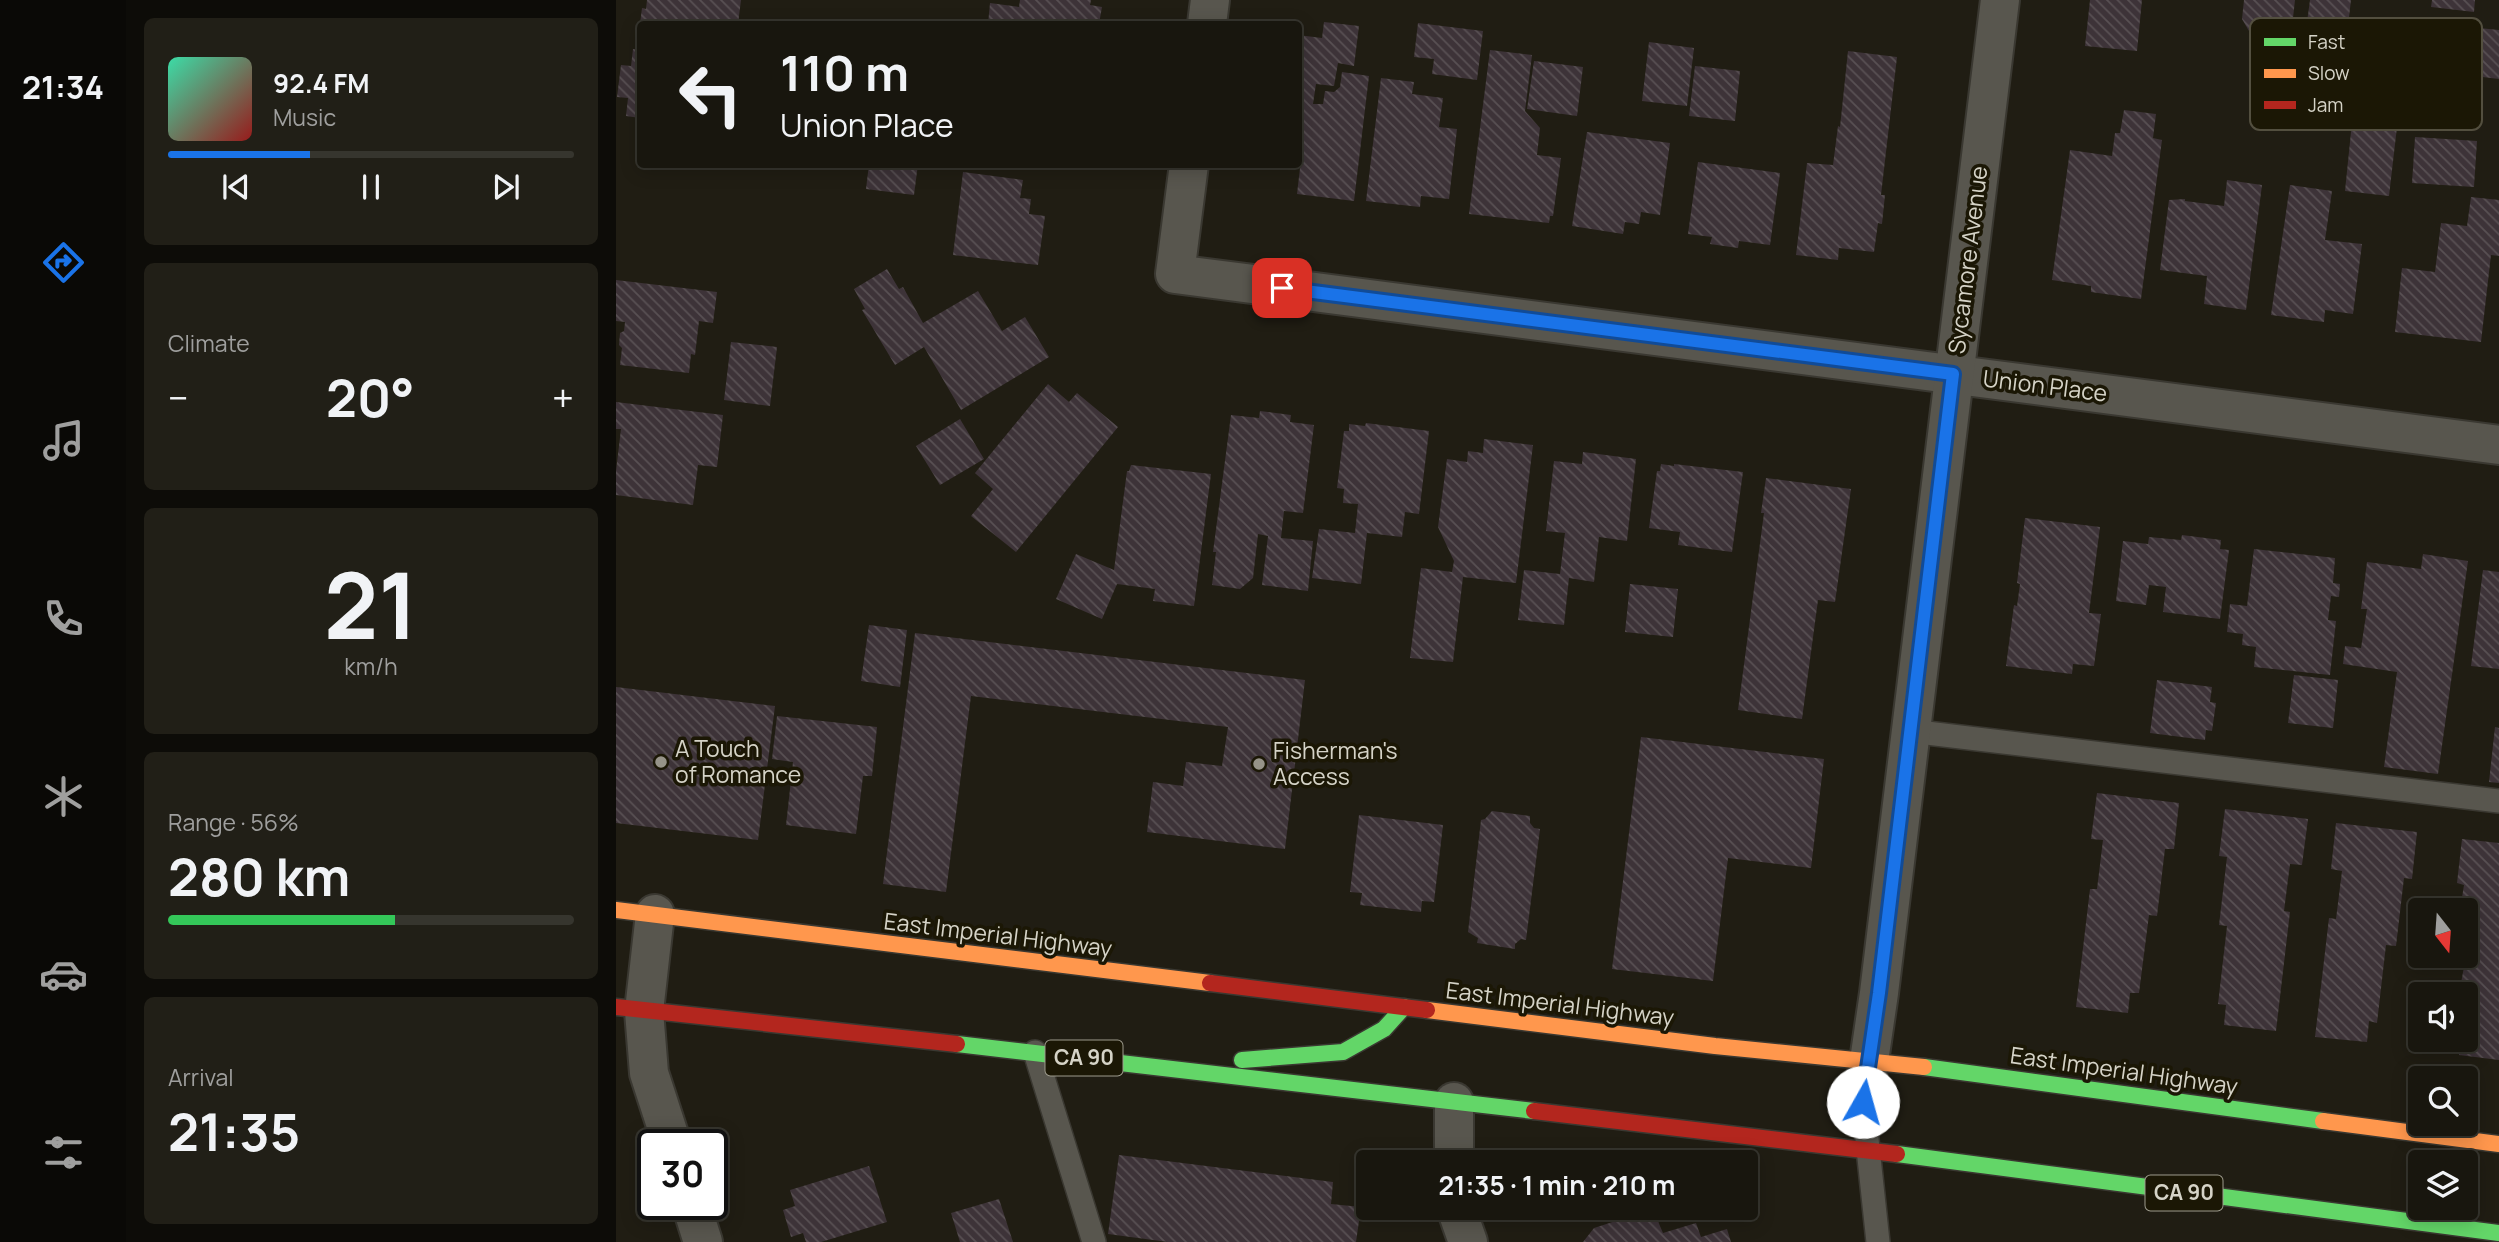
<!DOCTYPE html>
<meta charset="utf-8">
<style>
:root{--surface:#18160e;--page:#211f17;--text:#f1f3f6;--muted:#9f9f9e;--line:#36352e;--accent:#1a73e8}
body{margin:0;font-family:Manrope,sans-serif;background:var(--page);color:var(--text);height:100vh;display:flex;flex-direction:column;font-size:26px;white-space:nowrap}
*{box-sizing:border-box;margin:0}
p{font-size:23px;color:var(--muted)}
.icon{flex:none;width:38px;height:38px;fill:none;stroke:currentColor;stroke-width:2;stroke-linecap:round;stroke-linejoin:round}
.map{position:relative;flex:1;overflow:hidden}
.details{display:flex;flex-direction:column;gap:18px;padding:18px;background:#0d0c08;width:490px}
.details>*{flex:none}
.top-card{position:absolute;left:21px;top:21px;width:665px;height:147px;border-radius:7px;box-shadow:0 4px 18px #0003,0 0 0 2px var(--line);background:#18160e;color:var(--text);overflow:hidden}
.needle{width:46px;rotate:163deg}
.buttons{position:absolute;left:1792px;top:898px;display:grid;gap:14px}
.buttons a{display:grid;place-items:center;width:70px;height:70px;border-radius:7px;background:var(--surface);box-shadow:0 4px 18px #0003,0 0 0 2px var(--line);font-size:35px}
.speed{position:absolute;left:21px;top:1129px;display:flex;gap:14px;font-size:35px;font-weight:700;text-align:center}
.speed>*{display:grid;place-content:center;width:91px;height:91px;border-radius:50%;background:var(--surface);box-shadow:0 4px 18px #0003,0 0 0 2px var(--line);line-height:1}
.speed .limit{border:4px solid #111;border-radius:10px;background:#fff;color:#111}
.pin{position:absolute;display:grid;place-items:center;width:60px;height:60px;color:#fff;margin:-30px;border-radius:14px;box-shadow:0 4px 10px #0006}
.me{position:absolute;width:77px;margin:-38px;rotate:7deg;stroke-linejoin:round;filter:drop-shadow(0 0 5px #0008)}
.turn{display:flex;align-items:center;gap:24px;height:147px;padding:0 28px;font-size:32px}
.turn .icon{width:91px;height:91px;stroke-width:2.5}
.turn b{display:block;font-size:49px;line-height:60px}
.big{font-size:52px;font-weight:700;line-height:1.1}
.details .widget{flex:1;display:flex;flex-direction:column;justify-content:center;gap:10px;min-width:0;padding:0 24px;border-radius:10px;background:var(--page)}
.details .dial{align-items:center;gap:0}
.dial b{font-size:91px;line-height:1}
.song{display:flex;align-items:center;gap:21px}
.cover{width:84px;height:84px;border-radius:10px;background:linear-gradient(135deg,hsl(160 70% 55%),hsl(0 70% 35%))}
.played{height:7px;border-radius:4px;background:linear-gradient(90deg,var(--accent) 35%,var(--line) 35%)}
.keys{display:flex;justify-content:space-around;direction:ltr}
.heat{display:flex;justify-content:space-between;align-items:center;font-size:38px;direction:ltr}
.charge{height:10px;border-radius:5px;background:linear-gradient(90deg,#34c759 56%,var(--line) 0)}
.trip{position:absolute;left:740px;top:1150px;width:402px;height:70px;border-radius:7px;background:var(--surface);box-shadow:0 4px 18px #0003,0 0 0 2px var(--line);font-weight:700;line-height:70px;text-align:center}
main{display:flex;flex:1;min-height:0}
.dock{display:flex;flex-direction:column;width:126px;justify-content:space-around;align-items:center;background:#0a0906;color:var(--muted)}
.dock .icon{width:49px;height:49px}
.dock .active{color:var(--accent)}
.dock b{font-size:32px;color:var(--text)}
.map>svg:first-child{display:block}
.building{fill:url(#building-back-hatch)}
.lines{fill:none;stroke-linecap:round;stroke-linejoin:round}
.lane-casing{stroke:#3a3831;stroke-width:26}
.street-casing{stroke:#3a3831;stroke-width:42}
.fast-casing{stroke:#3a3831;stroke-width:19}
.slow-casing{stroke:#3a3831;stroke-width:19}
.jam-casing{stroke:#3a3831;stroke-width:19}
.lane{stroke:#58564e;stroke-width:23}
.street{stroke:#58564e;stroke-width:38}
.fast{stroke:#63d668;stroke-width:16}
.slow{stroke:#ff974d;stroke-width:16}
.jam{stroke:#b3261e;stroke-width:16}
.route-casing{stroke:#114b97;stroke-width:18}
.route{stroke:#1a73e8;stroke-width:12}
.poi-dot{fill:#969388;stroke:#1b1705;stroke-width:2.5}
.labels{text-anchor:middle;stroke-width:7;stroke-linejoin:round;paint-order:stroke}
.shield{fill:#1b1705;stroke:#9d9b8d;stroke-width:2}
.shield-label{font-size:21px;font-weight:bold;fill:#d5d3c7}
.street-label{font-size:23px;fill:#d5d3c7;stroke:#1b1705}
.poi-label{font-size:23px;fill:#d5d3c7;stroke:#1b1705;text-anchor:start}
.key{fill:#1b1705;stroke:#534f3f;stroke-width:2}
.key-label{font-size:19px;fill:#d5d3c7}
</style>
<main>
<nav class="dock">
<b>21:34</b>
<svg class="icon active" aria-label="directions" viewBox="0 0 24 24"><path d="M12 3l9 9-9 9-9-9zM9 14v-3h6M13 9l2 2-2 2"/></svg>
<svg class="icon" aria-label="music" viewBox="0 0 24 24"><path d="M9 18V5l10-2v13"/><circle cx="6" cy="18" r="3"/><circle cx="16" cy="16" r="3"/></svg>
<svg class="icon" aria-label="phone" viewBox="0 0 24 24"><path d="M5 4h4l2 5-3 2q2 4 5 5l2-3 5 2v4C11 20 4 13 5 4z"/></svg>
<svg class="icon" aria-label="climate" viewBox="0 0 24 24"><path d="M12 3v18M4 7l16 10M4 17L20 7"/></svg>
<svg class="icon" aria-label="car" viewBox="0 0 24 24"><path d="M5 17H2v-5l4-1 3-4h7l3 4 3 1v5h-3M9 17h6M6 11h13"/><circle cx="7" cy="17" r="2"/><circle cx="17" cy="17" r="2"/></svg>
<svg class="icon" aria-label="filters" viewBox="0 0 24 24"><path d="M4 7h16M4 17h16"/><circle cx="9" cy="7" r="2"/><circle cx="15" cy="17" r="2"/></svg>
</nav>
<section class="details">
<div class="widget">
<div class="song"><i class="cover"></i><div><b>92.4 FM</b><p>Music</p></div></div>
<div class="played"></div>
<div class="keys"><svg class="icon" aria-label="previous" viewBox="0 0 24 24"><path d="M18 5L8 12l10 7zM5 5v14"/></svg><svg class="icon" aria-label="pause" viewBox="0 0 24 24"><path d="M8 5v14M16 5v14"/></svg><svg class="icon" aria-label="next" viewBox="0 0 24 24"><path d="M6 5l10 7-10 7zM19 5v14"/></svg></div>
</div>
<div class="widget"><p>Climate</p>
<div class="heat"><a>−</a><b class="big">20°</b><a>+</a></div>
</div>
<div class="widget dial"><b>21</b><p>km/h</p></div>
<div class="widget"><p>Range · 56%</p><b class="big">280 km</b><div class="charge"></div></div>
<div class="widget"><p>Arrival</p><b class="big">21:35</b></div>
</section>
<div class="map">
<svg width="1883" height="1242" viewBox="0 0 1883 1242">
<defs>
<pattern id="building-back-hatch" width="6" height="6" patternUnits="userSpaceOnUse" patternTransform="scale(1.75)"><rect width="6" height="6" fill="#3d3338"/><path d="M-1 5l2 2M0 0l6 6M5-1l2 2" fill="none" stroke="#585053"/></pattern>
</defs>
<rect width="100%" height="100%" fill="#201d13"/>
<g class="building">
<polygon points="31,0 125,0 122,24 24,24 26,8 30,9"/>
<polygon points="404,0 475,0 474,5 486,7 483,24 372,24 374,3 403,7"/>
<polygon points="1474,0 1526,0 1521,51 1469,46"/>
<polygon points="1628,0 1679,0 1675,36 1633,31 1626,19"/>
<polygon points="1694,0 1735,0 1732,26 1691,22"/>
<polygon points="1816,0 1859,0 1858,12 1815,7"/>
<polygon points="708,22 743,26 738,66 722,63 718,86 700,84 697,104 707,104 709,91 718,92 724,87 726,72 753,76 738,201 681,194 684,168 667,166 682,164 682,35 706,38"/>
<polygon points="802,23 867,31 861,80 816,74 818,59 798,57"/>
<polygon points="1863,28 1883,30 1883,79 1858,76"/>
<polygon points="1033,42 1078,48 1071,106 1026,101"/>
<polygon points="17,49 24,50 24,118 10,116 12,98 1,97 5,65 15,66"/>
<polygon points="874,50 916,55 909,111 924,128 921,155 945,158 937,216 934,216 933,223 853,214"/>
<polygon points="1232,51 1281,57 1265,195 1269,195 1266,224 1262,223 1258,252 1223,248 1222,260 1180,255 1191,163 1217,165 1222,126 1224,127"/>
<polygon points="918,61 967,67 961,116 911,109"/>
<polygon points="1079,66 1124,71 1119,121 1073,116"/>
<polygon points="765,78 798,82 796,94 827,98 823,127 841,129 833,199 805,196 804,207 750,201"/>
<polygon points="1508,110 1540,114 1537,138 1546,140 1525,299 1475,292 1475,286 1436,280 1454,150 1496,156 1499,133 1504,133"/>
<polygon points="1736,122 1781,127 1773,196 1729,191"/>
<polygon points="971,132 1054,143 1044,215 1025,212 1023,224 1009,222 1007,234 956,226"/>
<polygon points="1799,137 1861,141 1858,187 1796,183"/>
<polygon points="1082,162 1164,173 1154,245 1123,241 1122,248 1094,244 1096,237 1072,234"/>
<polygon points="137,164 168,164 167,170"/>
<polygon points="253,164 302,164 298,195 250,189"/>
<polygon points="347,172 407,180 404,198 415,199 413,214 429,216 422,265 337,255"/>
<polygon points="1611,180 1646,185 1630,310 1588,304 1591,276 1544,270 1553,200 1569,199 1569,201 1608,206"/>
<polygon points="1674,185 1716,191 1709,240 1746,244 1737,314 1709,310 1708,322 1655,315"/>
<polygon points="1855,197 1883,200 1883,256 1875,255 1865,342 1779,332 1786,268 1819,272 1825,223 1851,226"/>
<polygon points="271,269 283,289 287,287 307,323 362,291 386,331 409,317 433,357 345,410 308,347 279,365 246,310 249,309 238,289"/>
<polygon points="0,280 101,292 97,323 83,321 79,355 75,354 73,373 4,365 6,348 3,345 4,333 8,331 9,322 0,321"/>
<polygon points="115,342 161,347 154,406 108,400"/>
<polygon points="432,384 453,402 461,393 502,427 400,552 355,516 377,489 359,473"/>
<polygon points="0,402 107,415 101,467 82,465 77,505 0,495 0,471 5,429 0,429"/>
<polygon points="644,411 675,415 674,422 698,425 687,513 668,511 665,538 697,541 692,591 646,585 652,536 642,534 637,578 624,589 596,585 600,552 597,552 615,415 643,418"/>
<polygon points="344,419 368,459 324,485 300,446"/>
<polygon points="750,423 813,431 803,514 789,512 786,537 751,533 745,584 696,578 703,529 739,533 742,504 727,503 728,489 721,488 728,431 733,431 733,424 749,426"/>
<polygon points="868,439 917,445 900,583 847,577 837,662 794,658 805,568 836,572 838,561 822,527 831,459 851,462 852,451 867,453"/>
<polygon points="967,452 1020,459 1011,541 983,537 978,582 953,578 948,625 902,620 908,570 944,574 949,533 930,531 938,461 966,464"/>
<polygon points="1045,464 1058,466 1058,464 1127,472 1116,552 1062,545 1064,532 1033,528 1041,471 1044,471"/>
<polygon points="515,465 595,474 578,606 537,601 539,589 501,584 486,619 440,599 460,554 498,570 511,471 513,471"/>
<polygon points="1150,478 1235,489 1219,602 1202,600 1186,719 1122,710 1148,513 1145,513"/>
<polygon points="1409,518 1484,527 1473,613 1485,614 1478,666 1457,664 1456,674 1390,666 1398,605 1401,606 1404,584 1401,583"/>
<polygon points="1566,535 1605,540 1604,549 1613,550 1604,619 1547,612 1550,587 1533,585 1530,605 1500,601 1507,541 1532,544 1533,537 1565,540"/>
<polygon points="1638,549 1719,558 1717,583 1724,584 1723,597 1715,596 1712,620 1720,621 1714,675 1638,667 1640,647 1626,645 1627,634 1611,632 1614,604 1631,606"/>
<polygon points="1807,554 1852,561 1822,774 1768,767 1781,672 1727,664 1729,646 1745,648 1751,609 1745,609 1751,562 1805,569"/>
<polygon points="1867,570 1883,572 1883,669 1855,666"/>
<polygon points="1014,584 1062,589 1057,637 1009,632"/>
<polygon points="253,625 291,630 284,687 245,681"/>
<polygon points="299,633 689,680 669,849 531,832 537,782 567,786 570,762 606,766 612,727 355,696 330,892 267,884"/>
<polygon points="1678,675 1722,680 1717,728 1672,723"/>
<polygon points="1541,680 1596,687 1594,702 1600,703 1596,731 1590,730 1589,740 1534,733"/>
<polygon points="0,687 159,706 142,840 0,823"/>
<polygon points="161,716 261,727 256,776 247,776 240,834 170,825 177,762 156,759"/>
<polygon points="1879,727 1883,728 1883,783 1873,782"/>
<polygon points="1025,737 1208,759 1195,868 1112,858 1097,981 996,969"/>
<polygon points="1481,793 1563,803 1558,849 1549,849 1541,916 1533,915 1523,993 1514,993 1512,1013 1460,1007 1474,889 1481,889 1487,840 1475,839"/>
<polygon points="1609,809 1692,819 1686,865 1674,864 1668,911 1674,912 1660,1031 1608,1025 1610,1005 1602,1004 1611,926 1603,925 1611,857 1603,856"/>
<polygon points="876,811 914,816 914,823 918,828 924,829 910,940 905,939 899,944 899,949 861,943 862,938 852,932 865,820 869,819"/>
<polygon points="743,815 827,825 818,902 806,901 805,912 744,905 746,893 734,892"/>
<polygon points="1720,823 1801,832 1796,879 1788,878 1780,946 1770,945 1761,1023 1753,1021 1751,1042 1699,1037 1713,918 1720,919 1726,871 1715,869"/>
<polygon points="1846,839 1883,843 1883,1060 1843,1055 1845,1040 1850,1040 1850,994 1843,994 1850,956 1850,910 1844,910 1848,885 1841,883"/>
<polygon points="503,1155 717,1182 715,1204 745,1207 740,1242 552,1242 492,1234"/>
<polygon points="253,1166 271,1222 205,1242 190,1242 187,1233 175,1237 167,1210 179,1206 174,1190"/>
<polygon points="383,1199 397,1242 344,1242 335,1213"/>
<polygon points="1015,1216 1041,1219 1047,1233 1080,1223 1085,1237 1111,1229 1115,1242 967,1242 978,1228"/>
</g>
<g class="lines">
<g class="lane-casing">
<g id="lane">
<polyline points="1294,731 1883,801"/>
<polyline points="419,1052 478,1242"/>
<polyline points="1247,1102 1262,1242"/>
</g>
</g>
<g class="street-casing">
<g id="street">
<polyline points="591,24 594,0"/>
<polyline points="573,164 559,274 1883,445"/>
<polyline points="39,914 28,1011 33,1073 56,1144"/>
<polyline points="838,1102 838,1162"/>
<polyline points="1247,1102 1263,993 1384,0"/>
<polyline points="75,1204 87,1242"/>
<polyline points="840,1208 852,1242"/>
</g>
</g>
<g class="fast-casing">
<g id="fast">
<polyline points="341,1044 918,1111"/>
<polyline points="626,1060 727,1052 768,1029 788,1007"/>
<polyline points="1308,1067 1707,1121"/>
<polyline points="1281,1154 1883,1233"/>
</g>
</g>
<g class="slow-casing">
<g id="slow">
<polyline points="0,910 594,983"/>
<polyline points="811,1010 1099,1046 1308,1067"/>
<polyline points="1707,1121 1883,1144"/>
</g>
</g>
<g class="jam-casing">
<g id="jam">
<polyline points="594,983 811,1010"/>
<polyline points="0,1007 341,1044"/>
<polyline points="918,1111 1281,1154"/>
</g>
</g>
<use href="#lane" class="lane"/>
<use href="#street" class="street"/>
<use href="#fast" class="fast"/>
<use href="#slow" class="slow"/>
<use href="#jam" class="jam"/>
</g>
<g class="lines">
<g class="route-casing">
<polyline id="route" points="666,288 1337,374 1263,993 1247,1102"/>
</g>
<use href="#route" class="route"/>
</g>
<g class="poi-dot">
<circle cx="45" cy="762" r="7"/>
<circle cx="643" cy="764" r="7"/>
</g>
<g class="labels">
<g class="shield">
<rect x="429.5" y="1040.5" width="77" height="35" rx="5"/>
<rect x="1529.5" y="1175.5" width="77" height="35" rx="5"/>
</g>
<g class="shield-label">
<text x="468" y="1065">CA 90</text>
<text x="1568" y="1200">CA 90</text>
</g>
<g class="street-label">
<text transform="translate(1352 260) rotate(-83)" y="8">Sycamore Avenue</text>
<text transform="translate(1429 386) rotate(7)" y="8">Union Place</text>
<text transform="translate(382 935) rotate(7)" y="8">East Imperial Highway</text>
<text transform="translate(944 1004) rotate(7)" y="8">East Imperial Highway</text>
<text transform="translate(1508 1071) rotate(8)" y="8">East Imperial Highway</text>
</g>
<g class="poi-label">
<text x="59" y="757">A Touch<tspan x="59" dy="26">of Romance</tspan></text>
<text x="657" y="759">Fisherman's<tspan x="657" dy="26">Access</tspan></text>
</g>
</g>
<rect x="1634" y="18" width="232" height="112" rx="10" class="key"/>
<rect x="1648" y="38" width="32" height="8" fill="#63d668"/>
<rect x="1648" y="69" width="32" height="9" fill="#ff974d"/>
<rect x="1648" y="101" width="32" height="8" fill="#b3261e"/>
<g class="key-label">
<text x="1692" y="49">Fast</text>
<text x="1692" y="80">Slow</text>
<text x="1692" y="112">Jam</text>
</g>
</svg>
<div class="buttons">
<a><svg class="needle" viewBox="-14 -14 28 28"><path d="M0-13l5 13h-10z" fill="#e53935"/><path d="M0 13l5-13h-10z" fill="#9f9f9e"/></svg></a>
<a><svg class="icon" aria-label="sound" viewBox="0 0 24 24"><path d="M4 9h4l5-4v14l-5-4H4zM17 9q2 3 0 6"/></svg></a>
<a><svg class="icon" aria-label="search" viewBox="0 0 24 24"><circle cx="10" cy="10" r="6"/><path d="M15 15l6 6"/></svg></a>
<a><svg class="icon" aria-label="layers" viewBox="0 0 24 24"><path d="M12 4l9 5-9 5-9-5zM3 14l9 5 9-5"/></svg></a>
</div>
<div class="speed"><div class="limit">30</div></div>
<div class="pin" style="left:666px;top:288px;background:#d93025"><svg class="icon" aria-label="arrive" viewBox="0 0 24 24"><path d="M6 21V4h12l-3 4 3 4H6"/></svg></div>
<svg class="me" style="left:1247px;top:1102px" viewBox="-20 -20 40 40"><circle r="19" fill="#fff"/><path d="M0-13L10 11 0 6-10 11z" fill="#1a73e8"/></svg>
<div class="trip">21:35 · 1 min · 210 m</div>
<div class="top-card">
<div class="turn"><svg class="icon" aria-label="left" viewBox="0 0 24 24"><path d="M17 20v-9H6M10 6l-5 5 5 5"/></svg><div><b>110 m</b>Union Place</div></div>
</div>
</div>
</main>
